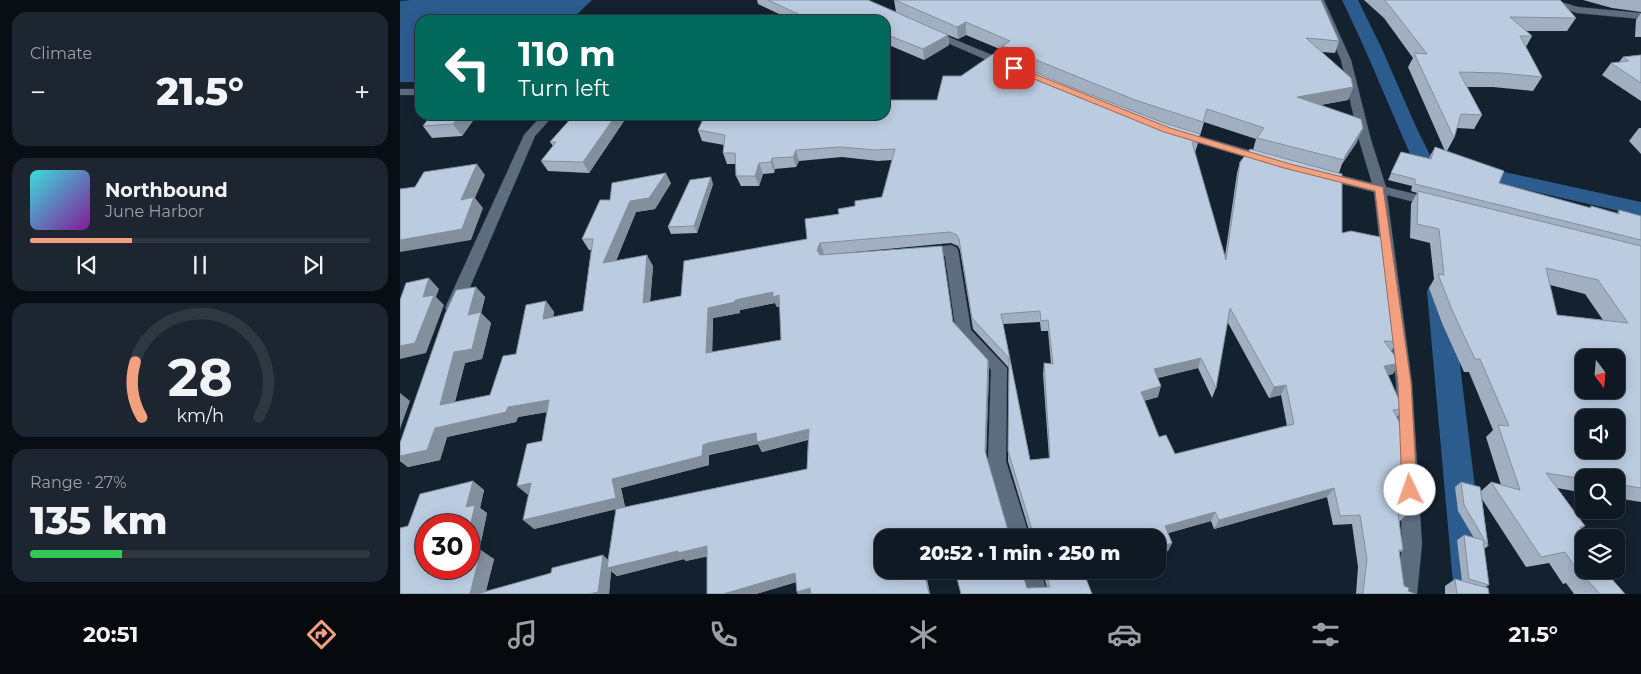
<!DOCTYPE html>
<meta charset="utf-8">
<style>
:root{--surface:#0f1923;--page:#1d2630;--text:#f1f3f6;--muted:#9ba0a6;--line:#2f3841;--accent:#f2a080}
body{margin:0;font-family:Montserrat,sans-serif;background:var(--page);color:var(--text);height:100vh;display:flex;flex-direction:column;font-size:19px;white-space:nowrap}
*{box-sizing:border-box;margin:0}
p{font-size:16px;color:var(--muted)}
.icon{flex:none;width:28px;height:28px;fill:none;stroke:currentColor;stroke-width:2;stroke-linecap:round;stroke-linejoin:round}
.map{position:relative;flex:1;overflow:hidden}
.side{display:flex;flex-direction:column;gap:12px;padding:12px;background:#080e13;width:400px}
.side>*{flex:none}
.top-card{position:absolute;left:15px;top:15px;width:475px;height:105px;border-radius:15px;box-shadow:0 2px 12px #0003,0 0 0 1px var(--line);background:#00695c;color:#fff;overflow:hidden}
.needle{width:32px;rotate:164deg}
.tools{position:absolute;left:1175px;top:349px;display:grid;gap:10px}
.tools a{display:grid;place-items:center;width:50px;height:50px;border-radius:10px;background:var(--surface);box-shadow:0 2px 12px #0003,0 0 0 1px var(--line);font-size:25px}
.speed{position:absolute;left:15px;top:514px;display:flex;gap:10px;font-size:25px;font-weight:700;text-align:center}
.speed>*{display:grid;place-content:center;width:65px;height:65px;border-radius:50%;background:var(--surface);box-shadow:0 2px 12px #0003,0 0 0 1px var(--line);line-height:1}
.speed .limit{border:8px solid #d22;background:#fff;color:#111}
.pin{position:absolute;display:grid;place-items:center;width:42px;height:42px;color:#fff;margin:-21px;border-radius:10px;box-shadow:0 2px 8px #0006}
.me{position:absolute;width:55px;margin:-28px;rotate:357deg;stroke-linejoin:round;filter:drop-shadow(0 0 4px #0008)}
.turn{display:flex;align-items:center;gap:18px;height:105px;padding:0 20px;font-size:22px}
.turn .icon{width:65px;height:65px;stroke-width:2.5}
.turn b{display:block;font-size:35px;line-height:42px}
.big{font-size:38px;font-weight:800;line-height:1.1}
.side .widget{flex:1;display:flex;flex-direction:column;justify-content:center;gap:8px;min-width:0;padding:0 18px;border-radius:15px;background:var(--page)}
.side .dial{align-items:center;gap:0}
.dial svg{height:130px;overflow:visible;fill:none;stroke:var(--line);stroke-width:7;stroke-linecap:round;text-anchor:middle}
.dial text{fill:var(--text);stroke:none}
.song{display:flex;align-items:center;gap:15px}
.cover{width:60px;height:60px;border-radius:8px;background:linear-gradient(135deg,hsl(180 70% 55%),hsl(290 70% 35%))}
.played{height:5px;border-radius:2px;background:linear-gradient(90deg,var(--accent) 30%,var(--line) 30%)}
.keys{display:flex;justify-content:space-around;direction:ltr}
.heat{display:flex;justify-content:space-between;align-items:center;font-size:28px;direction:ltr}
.charge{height:8px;border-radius:4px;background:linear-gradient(90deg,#34c759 27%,var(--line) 0)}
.trip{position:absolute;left:474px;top:529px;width:292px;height:50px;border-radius:15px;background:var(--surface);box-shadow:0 2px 12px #0003,0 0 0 1px var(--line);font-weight:800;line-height:50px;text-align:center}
.dock{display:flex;height:80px;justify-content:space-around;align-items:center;background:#060a0e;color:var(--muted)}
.dock .icon{width:35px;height:35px}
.dock .current{color:var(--accent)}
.dock b{font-size:22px;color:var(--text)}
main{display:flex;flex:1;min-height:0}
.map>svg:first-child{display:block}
.water{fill:#2c5b8d}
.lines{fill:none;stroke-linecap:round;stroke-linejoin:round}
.canal{fill:#2c5b8d;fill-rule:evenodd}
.minor-casing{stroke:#323a47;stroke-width:1}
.minor{fill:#5d6d7e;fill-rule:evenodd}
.wall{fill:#a1afc1;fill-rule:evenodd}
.shaded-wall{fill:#838f9d}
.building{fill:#bbcce0;stroke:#838f9d;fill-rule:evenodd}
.route{fill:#f2a080;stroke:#9d6853}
</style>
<main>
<section class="side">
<div class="widget"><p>Climate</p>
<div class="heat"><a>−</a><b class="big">21.5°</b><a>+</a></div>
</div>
<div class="widget">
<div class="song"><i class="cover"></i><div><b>Northbound</b><p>June Harbor</p></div></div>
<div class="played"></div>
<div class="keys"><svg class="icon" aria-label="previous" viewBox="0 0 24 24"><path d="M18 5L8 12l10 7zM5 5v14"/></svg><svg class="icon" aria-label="pause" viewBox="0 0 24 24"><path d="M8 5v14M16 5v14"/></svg><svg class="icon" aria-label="next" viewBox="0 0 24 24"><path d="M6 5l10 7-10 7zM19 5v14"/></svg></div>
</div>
<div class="widget dial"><svg viewBox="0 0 100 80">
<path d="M14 69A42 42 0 1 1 86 69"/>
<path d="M14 69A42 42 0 0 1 10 35" stroke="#f2a080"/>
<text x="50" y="56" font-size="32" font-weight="700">28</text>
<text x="50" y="72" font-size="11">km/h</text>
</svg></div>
<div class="widget"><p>Range · 27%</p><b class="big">135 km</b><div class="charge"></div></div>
</section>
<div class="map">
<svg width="1241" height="594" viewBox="0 0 1241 594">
<rect width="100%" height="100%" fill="#14212f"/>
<polygon class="water" points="11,0 192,0 171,20 20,20 20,82 0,82 0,1"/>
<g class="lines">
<g class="canal">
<path d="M942,0H958L982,49L1017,129L1032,159L1037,189L1034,194L1026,196L1018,194C1011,183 1016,168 1011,156C988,104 967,51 942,0Z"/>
<polygon points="1068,164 1241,202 1241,216 1061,175 1058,170 1061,165"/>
<polygon points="1039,282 1048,285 1051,291 1088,594 1054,594 1027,291 1030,285"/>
</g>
<g class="minor-casing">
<g id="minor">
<polygon points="914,0 924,0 951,60 971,140 986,187 1039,200 1041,203 1034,207 987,195 1012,383 1022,544 1017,594 997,594 1002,544 996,383 974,192 919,178 917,175 923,171 972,183 959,140 941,60"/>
<polygon points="1139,0 1154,0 1178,7 1241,13 1241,19 1177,13"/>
<polygon points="532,30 611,63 612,65 611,67 603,67 529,35 527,33"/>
<rect x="0" y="89" width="20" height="6"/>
<polygon points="142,115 154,115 135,136 61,308 58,312 53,314 48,312 45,308 124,135"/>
<polygon points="779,130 869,156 871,159 865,163 775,136 773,134"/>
<polygon points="551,245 556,247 558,250 571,330 607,368 606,461 630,538 610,538 588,461 591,370 556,332 545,256 524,258 519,256 517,253 519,250"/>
<polygon points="620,570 640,570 648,594 628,594"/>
</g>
</g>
<use href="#minor" class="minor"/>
</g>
<g class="wall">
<path d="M357,0H468L536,29L496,12L494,0L939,41L935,53L922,52L953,87L948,100L920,105L957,142L942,164L939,173L942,233L994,312L992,315L998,342L991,351L993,374L988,375L1003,409L997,417L1005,438L1003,441L1008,513L999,522L1003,550L999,553L1004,586L956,594L958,567L952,524L933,525L927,497L814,529L811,521L768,533L772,543L768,551L758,538H482V570H525L530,594H398L397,592L396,582L356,594H307V556L286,561L284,559L217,576L211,571L209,594H0L8,526L73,481L84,490L80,508L87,513L79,551L94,559L86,591L208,559L216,509L134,529L142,441L147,412L118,417L116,422L47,437L40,460L8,467L0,461V443L76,287L85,297L81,313L91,323L82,359L65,363L55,402L90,395L116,354L146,301L154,312L153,317L183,311L191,250H189L182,239L210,200L271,183L255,209L236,212L216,261L253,266L250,302L281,296L407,239L439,214L455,206L482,197L492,160L478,161L442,157L399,161L396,167L375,169L374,173L363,174L359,186H341L336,176V164H327L323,153L324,145L302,141L298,130L537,100L561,76L602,58V50L566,35L558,39L548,35L549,45L524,60L491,46L485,20H392L358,4ZM634,72L688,94L663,84ZM804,122L856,139L853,150L840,162L837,173L825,256L795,153ZM551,243L558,246L560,250L573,329L609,368L608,461L629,530H608L586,455L589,371L588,360L553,322L423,255ZM375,303L377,307H380L381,340L312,352L313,318L340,313V310ZM827,321L869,398L881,395L887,426L775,454L759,437L744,401L758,397V378L798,368L812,398L816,388ZM640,322L641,331H648L651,364L644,363L643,374L649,458L630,460L603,324ZM408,440L407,469L225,507L221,488L309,465V455L358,444L362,452Z"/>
<path d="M964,0H1160L1176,18L1167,31H1126L1132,36L1126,47L1142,77L1133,91L1093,87H1067L1082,115L1074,129L1057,128L1054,138L1047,151L1099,183L1189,208L1191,206L1217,213L1219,210L1241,216V502L1216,498V478H1184V493L1157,488L1185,526L1181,529L1184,570H1209L1205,572L1225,594H1174L1166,583L1163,584L1149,563L1126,567L1082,499L1088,546L1084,549L1089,585L1085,587L1089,594H1045V586L1055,579L1062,581L1057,540L1064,535L1074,538L1058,511L1055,487L1061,482L1081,491L1091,482L1101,485L1086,437L1093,430L1069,372H1064L1042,323L1029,288L1034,279L1030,243L1010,238L1011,204L1017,193L1011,191L1012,186L988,180L1001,152L1029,159L1031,154L1035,147L1045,151L1008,67L1013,58L984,18ZM1150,285L1185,294L1203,320L1157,315Z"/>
<polygon points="1183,0 1241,0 1241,12 1212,8"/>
<polygon points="1241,13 1241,37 1235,37 1236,20"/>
<polygon points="1241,55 1241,101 1202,75 1211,63 1219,62 1223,57"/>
<polygon points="77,115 62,136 32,138 23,126"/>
<polygon points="169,115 228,115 189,173 148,171 141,161 153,146 150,142 171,118"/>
<polygon points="1239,128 1241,128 1241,154 1229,141"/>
<polygon points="313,184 297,233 271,234 268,227"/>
<polygon points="555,570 621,570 627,588 647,587 642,570 708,570 685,578 692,594 561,594"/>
</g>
<g class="shaded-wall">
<polygon points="566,22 566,35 558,39 557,27"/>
<polygon points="548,35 549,45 524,60 523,49"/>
<polygon points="490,36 491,46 485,50 485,39"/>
<polygon points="953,87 948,100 893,110 897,97"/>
<polygon points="60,115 77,115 62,136 53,124"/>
<polygon points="216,115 228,115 189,173 183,162"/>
<polygon points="963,128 957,142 942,164 945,156"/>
<polygon points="396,150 399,161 396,167 393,157"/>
<polygon points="372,158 375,169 374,173 371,162"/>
<polygon points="359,163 363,174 359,186 355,176"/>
<polygon points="77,164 85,175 75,198 83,208 71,240 0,252 0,240 61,200"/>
<polygon points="266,173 271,183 255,209 236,212 210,274 203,263 230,201"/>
<polygon points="311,177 313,184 297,233 294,226"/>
<polygon points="420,243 424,254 420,261 417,250"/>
<polygon points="247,255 253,266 249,314 243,303"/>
<polygon points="29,278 39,289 36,297 44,305 26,353 0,359 0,346 23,297"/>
<polygon points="76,287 85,297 81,313 91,323 82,359 65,363 51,415 40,405 54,352 68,315"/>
<polygon points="373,292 379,295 383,306 377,307 375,303 340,310 340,313 313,318 312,363 306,353 308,308 335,300"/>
<polygon points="146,301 154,312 151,330 143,319"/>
<polygon points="801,358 798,368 751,379 754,369"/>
<polygon points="588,360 589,371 586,461 585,451"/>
<polygon points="1000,363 993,374 977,377 984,366"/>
<polygon points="886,385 881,395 869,398 874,387"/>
<polygon points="761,386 758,397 738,402 741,392"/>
<polygon points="0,393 10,401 0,429"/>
<polygon points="149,400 159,410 118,417 116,422 47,437 40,460 8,467 0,461 0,456 35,428 108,407"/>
<polygon points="409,429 413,438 362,452 358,444 315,453 309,455 309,465 221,488 225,507 134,529 123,520 212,479 308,443 356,433"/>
<polygon points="73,481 84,490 80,508 87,513 77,562 69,557 69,532 66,507"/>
<polygon points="131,483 128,495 117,486"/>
<polygon points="934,488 927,497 814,529 819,520"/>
<polygon points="815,512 811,521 762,535 765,526"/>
<polygon points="545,533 546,538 527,538"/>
<polygon points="772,543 768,551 758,555 758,548"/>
<polygon points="307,546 315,555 286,561 284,559 217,576 211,571 209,594 190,594 203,555 212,563 278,551"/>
<polygon points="81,550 94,559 85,594 70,594"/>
<polygon points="524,570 525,570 530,594 529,594"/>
<polygon points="686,570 708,570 681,579 683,571"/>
<polygon points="395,573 400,581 356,594 323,594"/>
<polygon points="410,588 415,594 398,594 397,592"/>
</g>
<g class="building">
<polygon points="368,0 468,0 548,35 523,49 490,36 485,39 485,20 411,20"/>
<polygon points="495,0 921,0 939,41 906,38 951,78 953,87 897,97 961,119 963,128 945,156 944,160 857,138 864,128 807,109 803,122 735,100 602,46 610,41 566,22 557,27"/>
<polygon points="984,0 1160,0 1176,18 1110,17 1132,36 1120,36 1142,77 1101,73 1059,72 1082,115 1061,114 1054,138 1014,53 1027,54 989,5"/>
<path d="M593,54L663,84L764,123L800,134L797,143L792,142L826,260L840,162L850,149L942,174V233L951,231L985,238L994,312H991L996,327L998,342L984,341L1000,363L984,366L1003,409L993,410L1004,431L1005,438H1002L1005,451L1008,513L998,514L1003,550H999L1004,586L1009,588L1008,591L1015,594H957L963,593L967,559L960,515L940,516L934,488L819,520L815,512L765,526L772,543L758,548V538H546L545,533L527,538H482V570H524L529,594H411L410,588L397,592L395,573L323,594H307V546L278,553V551L207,568L216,509L407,469L409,429L357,442L356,433L308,443L303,445L302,456L212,479L216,498L123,520L131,483L117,486L127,444L142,441L149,400L108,407L106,412L35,428L27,450L0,456V443L45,314L56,290L76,287L68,315L81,312L72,349L54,352L40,405L90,395L103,356L116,354L126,305L146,301L143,319L183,311L193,239H182L200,200H210L212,183L266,173L249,198L230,201L203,263L247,255L243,303L281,296L284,261L407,239L405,219L439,214L438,209L455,206V201L482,197L495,149L476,150L440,147L396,150L393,157L372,158L371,162L359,163L355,176H336L335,153H323L325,135L298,130L305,115H485V100H537L543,76H561ZM550,232L557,235L559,239L572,318L609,358L608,451L632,530H608L585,451L588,360L553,322L542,246L420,255L417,250L420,243ZM373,292V297L379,295L381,340L306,353L308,308L335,302V300ZM830,308L874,387L886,385L894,424L775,454L766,435L759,437L741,392L761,386L754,369L801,358L816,388ZM640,311L641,321L648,320L653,364L644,363L650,458L630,460L601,314Z"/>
<polygon points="1241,55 1241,83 1211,63 1229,61 1223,57"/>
<polygon points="31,115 60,115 53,124 23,126"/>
<polygon points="174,115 216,115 183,162 141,161 156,142 150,142"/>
<polygon points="1035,147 1104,171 1099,183 1191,208 1191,206 1219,214 1219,210 1241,216 1241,240 1015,184 1015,179 991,173 1001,152 1031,159"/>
<polygon points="77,164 61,200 74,197 62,229 0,240 0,189 15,187 24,172"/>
<polygon points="311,177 294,226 268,227 290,180"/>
<path d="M1018,191L1241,246V488L1216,484V478H1184V479L1146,473L1185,526L1180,527L1188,538H1184V570H1204L1225,594H1200L1182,574H1180L1165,552L1141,557L1091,482L1120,490L1098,425L1109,426L1080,359H1075L1052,310L1038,274L1044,275L1039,229L1017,224ZM1146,268L1198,280L1228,323L1157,315ZM1184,358H1216V390H1184ZM1184,418H1216V450H1184Z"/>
<polygon points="29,278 23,297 34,295 15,343 0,346 0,300 6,283"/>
<polygon points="73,481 66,507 75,505 69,532 69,525 26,525 26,568 69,568 69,553 81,550 70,594 0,594 0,528 8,526 20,494"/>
<polygon points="1061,482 1080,487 1088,546 1064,505"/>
<polygon points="1064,535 1083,540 1089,585 1069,579"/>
<polygon points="203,555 198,592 190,594 77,594 151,573 152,568"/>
<polygon points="555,570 621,570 627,588 650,587 645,570 686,570 683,571 692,594 561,594"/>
<polygon points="1055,579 1088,588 1089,594 1057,594"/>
</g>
<polygon class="route" points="612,67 617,67 770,128 890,164 983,187 1011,383 1017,490 1015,495 1010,497 1005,495 1002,490 998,383 975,191 884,168 764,132 612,70"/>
</svg>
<div class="tools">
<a><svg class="needle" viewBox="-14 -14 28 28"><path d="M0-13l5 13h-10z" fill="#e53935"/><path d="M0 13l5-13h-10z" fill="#9ba0a6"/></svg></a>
<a><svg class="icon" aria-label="sound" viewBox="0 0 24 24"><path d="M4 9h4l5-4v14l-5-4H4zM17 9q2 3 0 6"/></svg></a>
<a><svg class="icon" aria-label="search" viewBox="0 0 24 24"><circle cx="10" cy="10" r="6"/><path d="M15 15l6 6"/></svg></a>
<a><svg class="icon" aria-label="layers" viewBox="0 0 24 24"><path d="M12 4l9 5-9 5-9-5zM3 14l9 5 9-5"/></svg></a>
</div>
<div class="speed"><div class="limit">30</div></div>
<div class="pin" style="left:614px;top:68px;background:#d93025"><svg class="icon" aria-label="arrive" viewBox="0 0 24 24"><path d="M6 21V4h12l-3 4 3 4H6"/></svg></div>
<svg class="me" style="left:1010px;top:490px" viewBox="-20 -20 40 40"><circle r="19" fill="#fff"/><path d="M0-13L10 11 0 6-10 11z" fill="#f2a080"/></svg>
<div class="trip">20:52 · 1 min · 250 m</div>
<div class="top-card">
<div class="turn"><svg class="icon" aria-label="left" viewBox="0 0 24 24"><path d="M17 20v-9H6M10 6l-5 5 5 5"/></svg><div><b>110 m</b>Turn left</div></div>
</div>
</div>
</main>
<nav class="dock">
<b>20:51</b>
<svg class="icon current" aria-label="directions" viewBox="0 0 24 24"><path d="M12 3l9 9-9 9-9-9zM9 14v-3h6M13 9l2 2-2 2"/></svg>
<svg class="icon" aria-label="music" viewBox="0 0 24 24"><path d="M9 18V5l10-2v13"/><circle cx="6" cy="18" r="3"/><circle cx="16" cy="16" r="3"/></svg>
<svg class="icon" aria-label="phone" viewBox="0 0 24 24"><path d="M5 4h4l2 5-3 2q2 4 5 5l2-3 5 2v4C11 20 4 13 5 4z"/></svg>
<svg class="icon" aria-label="climate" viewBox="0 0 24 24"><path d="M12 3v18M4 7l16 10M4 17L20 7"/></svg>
<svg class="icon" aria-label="car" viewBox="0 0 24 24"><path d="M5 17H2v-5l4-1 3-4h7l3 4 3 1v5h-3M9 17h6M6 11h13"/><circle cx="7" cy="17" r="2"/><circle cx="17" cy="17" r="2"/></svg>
<svg class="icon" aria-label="filters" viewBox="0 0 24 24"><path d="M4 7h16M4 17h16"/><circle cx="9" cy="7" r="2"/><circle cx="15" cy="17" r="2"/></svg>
<b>21.5°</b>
</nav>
